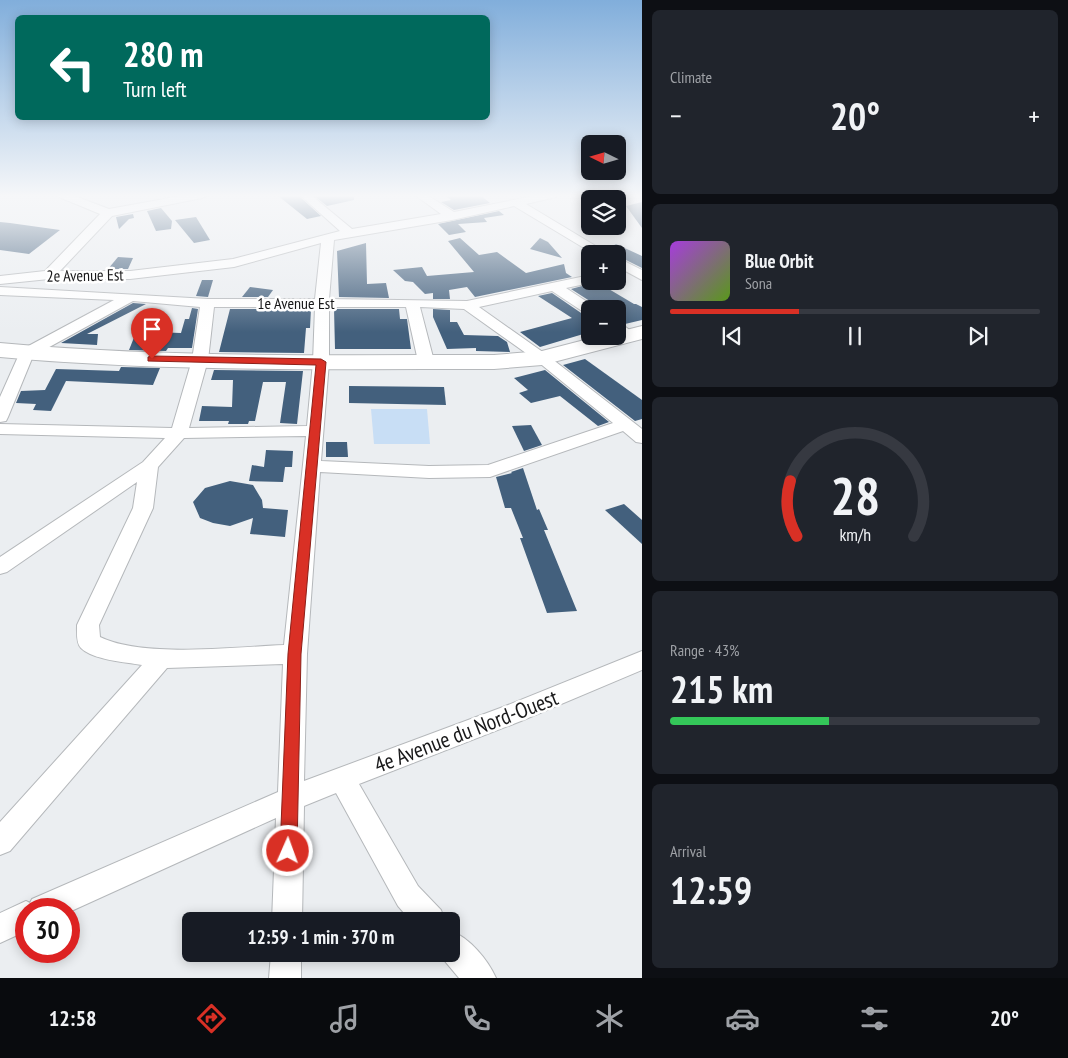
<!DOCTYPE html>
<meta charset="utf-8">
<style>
:root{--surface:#171b24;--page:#20242c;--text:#f1f3f6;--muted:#9ea1a6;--line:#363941;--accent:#d93025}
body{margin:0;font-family:"PT Sans Narrow",sans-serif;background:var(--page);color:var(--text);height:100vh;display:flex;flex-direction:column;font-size:19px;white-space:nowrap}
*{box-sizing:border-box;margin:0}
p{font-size:16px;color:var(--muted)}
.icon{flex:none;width:28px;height:28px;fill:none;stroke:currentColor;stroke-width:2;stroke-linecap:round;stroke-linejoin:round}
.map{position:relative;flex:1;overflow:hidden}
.panel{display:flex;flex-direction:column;gap:10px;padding:10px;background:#0d0f14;width:426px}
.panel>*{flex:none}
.banner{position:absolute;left:15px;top:15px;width:475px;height:105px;border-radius:8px;box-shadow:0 2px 12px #0003;background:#00695c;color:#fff;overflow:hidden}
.needle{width:32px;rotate:275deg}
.tools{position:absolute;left:581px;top:135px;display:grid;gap:10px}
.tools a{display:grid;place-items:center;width:45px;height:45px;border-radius:8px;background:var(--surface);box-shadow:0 2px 12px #0003;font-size:25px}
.speed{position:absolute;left:15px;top:898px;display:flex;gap:10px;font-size:25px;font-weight:700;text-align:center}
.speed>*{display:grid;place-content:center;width:65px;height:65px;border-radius:50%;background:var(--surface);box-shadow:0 2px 12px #0003;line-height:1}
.speed .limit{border:8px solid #d22;background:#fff;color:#111}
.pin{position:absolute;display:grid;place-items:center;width:42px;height:42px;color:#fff;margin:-51px -21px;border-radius:50% 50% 50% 0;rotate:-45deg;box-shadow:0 0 5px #0007}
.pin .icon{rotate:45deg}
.me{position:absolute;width:55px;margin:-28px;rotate:2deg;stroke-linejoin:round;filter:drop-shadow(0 0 4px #0008)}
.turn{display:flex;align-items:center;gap:18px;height:105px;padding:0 25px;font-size:22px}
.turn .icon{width:65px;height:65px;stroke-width:2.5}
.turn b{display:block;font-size:35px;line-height:42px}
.big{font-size:38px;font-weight:700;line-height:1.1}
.panel .widget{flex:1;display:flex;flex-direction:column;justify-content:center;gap:8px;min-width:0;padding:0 18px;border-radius:8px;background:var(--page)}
.panel .dial{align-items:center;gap:0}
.dial svg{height:130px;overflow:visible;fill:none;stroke:var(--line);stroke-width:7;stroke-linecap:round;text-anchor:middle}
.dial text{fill:var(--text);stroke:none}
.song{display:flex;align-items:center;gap:15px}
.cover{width:60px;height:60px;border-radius:8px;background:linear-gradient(135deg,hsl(280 70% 55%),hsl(90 70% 35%))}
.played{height:5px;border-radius:2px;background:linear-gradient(90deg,var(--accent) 35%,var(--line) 35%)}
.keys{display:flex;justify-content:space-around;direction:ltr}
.heat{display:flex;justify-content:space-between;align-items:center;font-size:28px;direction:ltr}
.charge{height:8px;border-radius:4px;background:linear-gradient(90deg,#34c759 43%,var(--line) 0)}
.trip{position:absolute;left:182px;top:912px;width:278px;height:50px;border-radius:8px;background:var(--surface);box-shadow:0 2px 12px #0003;font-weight:700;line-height:50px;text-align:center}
.tabs{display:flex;height:80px;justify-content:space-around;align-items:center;background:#090b0e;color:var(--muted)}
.tabs .icon{width:35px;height:35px}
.tabs .on{color:var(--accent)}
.tabs b{font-size:22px;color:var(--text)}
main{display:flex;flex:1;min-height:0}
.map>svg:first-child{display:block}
.green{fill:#c8def5}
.building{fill:#43607d}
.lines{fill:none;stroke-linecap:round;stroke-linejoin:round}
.minor-casing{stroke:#b5b8bb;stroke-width:2}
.highway-casing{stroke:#b5b8bb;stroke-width:2}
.minor{fill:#fff;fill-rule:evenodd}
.highway{fill:#fff;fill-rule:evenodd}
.route{fill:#d93025;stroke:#8d1f18}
.labels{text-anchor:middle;stroke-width:5;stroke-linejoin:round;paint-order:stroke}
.far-street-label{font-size:16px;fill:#181819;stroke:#fff}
.near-street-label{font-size:22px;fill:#181819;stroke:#fff}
</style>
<main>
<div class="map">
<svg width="642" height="978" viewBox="0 0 642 978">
<rect width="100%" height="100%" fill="#ebeef1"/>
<polygon class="green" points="371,409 427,409 430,444 374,444"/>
<g class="building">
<polygon points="277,195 298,195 321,216 307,219"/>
<polygon points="313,195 354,195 354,200 327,206"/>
<polygon points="445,195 480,195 490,203 454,210 441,202 451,200"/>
<polygon points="642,202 642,228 626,206"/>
<polygon points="161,208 172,221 171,229 156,231 147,211"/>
<polygon points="499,211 504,215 484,218 487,222 458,224 466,232 449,235 438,224"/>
<polygon points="133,214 134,218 129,219 119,229 116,217"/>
<polygon points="196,217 210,240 194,243 175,220"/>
<polygon points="0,222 10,223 60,230 29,254 0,250"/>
<polygon points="460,238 479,255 497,252 526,273 564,264 566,273 572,277 475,297 467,287 449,290 450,299 433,299 433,293 425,294 413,282 405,281 393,270 422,267 427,276 474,272 448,241"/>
<polygon points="540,238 548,242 562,258 530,249"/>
<polygon points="366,243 367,284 386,283 389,298 339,297 337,251"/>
<polygon points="616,244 642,256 642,268 618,256 618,254 611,254 606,250"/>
<polygon points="118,257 133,258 128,269 108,269"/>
<polygon points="202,280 213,280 208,297 196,296"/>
<polygon points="597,282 634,304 636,304 642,307 642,320 625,324 618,320 618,304 598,309 596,305 571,289"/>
<polygon points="250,287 273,290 268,297 242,297"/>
<polygon points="552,293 584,315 590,316 590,332 540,347 520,332 572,318 538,296"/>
<polygon points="133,303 146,304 87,334 98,334 97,345 61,343"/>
<polygon points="192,308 198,309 192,348 168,348 166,351 129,350 135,335 153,336 154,332 181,333 185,319 189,319"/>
<polygon points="230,309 311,309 310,328 306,328 304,353 219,352"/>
<polygon points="334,309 399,309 400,319 407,319 411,349 335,349"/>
<polygon points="433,309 450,310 450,322 457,322 464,335 498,336 507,342 510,352 476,351 476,348 447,349 433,317"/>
<polygon points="585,359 642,400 642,419 635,421 563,365"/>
<polygon points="121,367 160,368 153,385 66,381 51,411 33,410 36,404 16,403 21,391 45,390 56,369 119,371"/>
<polygon points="214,370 303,371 297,424 280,423 286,382 263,382 255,421 249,421 248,424 228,424 229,421 199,421 202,406 232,407 233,380 211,380"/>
<polygon points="545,370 609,422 598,426 560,396 531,403 519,393 528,390 514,378"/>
<polygon points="349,386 444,387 446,405 349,403"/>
<polygon points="531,425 542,445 524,451 512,426"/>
<polygon points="326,442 347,442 348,457 326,457"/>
<polygon points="266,450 293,451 292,467 285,467 283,482 249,481 252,465 264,467"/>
<polygon points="523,468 537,510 539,509 548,530 544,530 577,611 547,613 520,538 523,538 511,508 505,508 496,477 512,473 511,472"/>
<polygon points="230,481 253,485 262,500 263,508 288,510 285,537 250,534 253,518 230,526 213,523 200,518 193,502 205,488"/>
<polygon points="624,504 642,520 642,544 605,510"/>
</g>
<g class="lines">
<g class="minor-casing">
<g id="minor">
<path d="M57,195H72L109,209L186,195H208L202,198L112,216L60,271H130L233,259L340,231L300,195H311L352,229L441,214L415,195H427L454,212L538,195H557L556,197L526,204L609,254H594L514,206L452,220L334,240L329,299L467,301L590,275V281L595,282L566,288L595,307L596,309H590V314L585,313L552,291L479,307L547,355L642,429V443L636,442L623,431L490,477L429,478L320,472L307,654L304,781L503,707L642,651V670L521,721L359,784L418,886L441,910L445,921H411L398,906L336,793L304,806L302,921H272L276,818L69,912V909H26V931L0,943V913L26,901L30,903L32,899L278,792L283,664L167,668L10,851L0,855V822L142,665C125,662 93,660 81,648C76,643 77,632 77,625L133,508L137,482L7,572L0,574V557L143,462L165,438L0,434V424L172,428L192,360L200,307L133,301L33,356L8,417L6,421L0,422V397L21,350L114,300L0,295V287L208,299H315L321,243L234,267L130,279H49L0,284V276L45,271L100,214L59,197ZM214,307H315L313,362L307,426L189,428L208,360ZM329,307H406L418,361L421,364H431L434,361L420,307L464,309L537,361L613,423L488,465L429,466L321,461L329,362ZM306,436L284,645C235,647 143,658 100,637L99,625L153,508L158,467L184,438Z"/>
<polygon points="618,258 642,270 642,280 618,267"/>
<polygon points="618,324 623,325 636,335 634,338 629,339 618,334"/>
<path d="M451,931C470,938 488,960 496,978H459L439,954H451Z"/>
<polygon points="271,954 301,954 301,978 269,978"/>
</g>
</g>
<g class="highway-casing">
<path id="highway" d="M642,326V339L542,365L494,369C329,369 164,372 0,357V343C165,358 329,355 494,355L542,351L600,336H618V332Z"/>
</g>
<use href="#minor" class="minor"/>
<use href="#highway" class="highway"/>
</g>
<linearGradient id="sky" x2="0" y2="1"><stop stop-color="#81aedb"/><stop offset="0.59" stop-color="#f6f7f9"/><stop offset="1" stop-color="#f6f7f9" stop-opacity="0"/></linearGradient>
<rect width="642" height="332" fill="url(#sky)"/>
<polygon class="route" points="152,356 321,359 326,362 301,654 297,851 294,857 288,859 282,857 280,851 288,654 316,365 148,361 148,357"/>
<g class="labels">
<g class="far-street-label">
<text transform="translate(85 275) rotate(-1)" y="6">2e Avenue Est</text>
<text x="296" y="309">1e Avenue Est</text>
</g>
<g class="near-street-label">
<text transform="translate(466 731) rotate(-21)" y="8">4e Avenue du Nord-Ouest</text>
</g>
</g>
</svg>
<div class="tools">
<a><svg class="needle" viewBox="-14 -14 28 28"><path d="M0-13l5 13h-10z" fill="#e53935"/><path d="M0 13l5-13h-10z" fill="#9ea1a6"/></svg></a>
<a><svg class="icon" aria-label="layers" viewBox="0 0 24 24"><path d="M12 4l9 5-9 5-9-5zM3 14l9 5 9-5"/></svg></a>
<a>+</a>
<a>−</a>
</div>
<div class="speed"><div class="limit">30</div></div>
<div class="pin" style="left:152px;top:359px;background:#d93025"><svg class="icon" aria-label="arrive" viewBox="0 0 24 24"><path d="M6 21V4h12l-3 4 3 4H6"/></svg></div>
<svg class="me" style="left:288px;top:851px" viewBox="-20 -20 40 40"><circle r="17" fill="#d93025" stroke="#fff" stroke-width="3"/><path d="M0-11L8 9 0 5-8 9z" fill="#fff"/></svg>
<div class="trip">12:59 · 1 min · 370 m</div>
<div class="banner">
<div class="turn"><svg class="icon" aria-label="left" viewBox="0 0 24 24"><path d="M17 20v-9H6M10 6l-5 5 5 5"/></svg><div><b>280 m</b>Turn left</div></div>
</div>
</div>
<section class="panel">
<div class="widget"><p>Climate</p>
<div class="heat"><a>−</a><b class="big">20°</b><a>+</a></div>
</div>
<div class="widget">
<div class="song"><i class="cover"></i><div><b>Blue Orbit</b><p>Sona</p></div></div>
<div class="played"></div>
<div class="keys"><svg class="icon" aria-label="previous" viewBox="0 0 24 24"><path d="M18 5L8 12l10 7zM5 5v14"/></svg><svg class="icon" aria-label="pause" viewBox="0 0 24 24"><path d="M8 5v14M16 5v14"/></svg><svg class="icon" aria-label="next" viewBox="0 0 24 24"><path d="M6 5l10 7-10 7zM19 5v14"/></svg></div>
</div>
<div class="widget dial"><svg viewBox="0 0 100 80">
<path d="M14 69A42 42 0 1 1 86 69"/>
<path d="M14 69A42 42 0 0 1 10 35" stroke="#d93025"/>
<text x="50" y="56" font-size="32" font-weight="700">28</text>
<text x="50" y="72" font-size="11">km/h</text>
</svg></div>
<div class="widget"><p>Range · 43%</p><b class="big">215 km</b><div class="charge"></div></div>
<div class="widget"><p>Arrival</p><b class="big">12:59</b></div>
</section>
</main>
<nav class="tabs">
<b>12:58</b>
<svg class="icon on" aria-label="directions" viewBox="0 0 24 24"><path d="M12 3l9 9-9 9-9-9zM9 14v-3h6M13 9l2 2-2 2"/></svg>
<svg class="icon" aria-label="music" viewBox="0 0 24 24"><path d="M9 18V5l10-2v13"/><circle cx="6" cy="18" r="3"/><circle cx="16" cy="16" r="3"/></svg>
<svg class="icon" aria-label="phone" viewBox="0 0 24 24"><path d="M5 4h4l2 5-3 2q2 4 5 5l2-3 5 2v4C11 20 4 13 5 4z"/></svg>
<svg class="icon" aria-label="climate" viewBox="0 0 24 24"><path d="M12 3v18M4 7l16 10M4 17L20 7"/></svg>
<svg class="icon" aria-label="car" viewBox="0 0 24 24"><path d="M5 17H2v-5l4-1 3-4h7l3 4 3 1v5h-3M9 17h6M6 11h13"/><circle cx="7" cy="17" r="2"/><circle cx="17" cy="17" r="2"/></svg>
<svg class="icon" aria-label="filters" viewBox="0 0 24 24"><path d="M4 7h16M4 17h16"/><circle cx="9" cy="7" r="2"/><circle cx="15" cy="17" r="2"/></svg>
<b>20°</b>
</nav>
